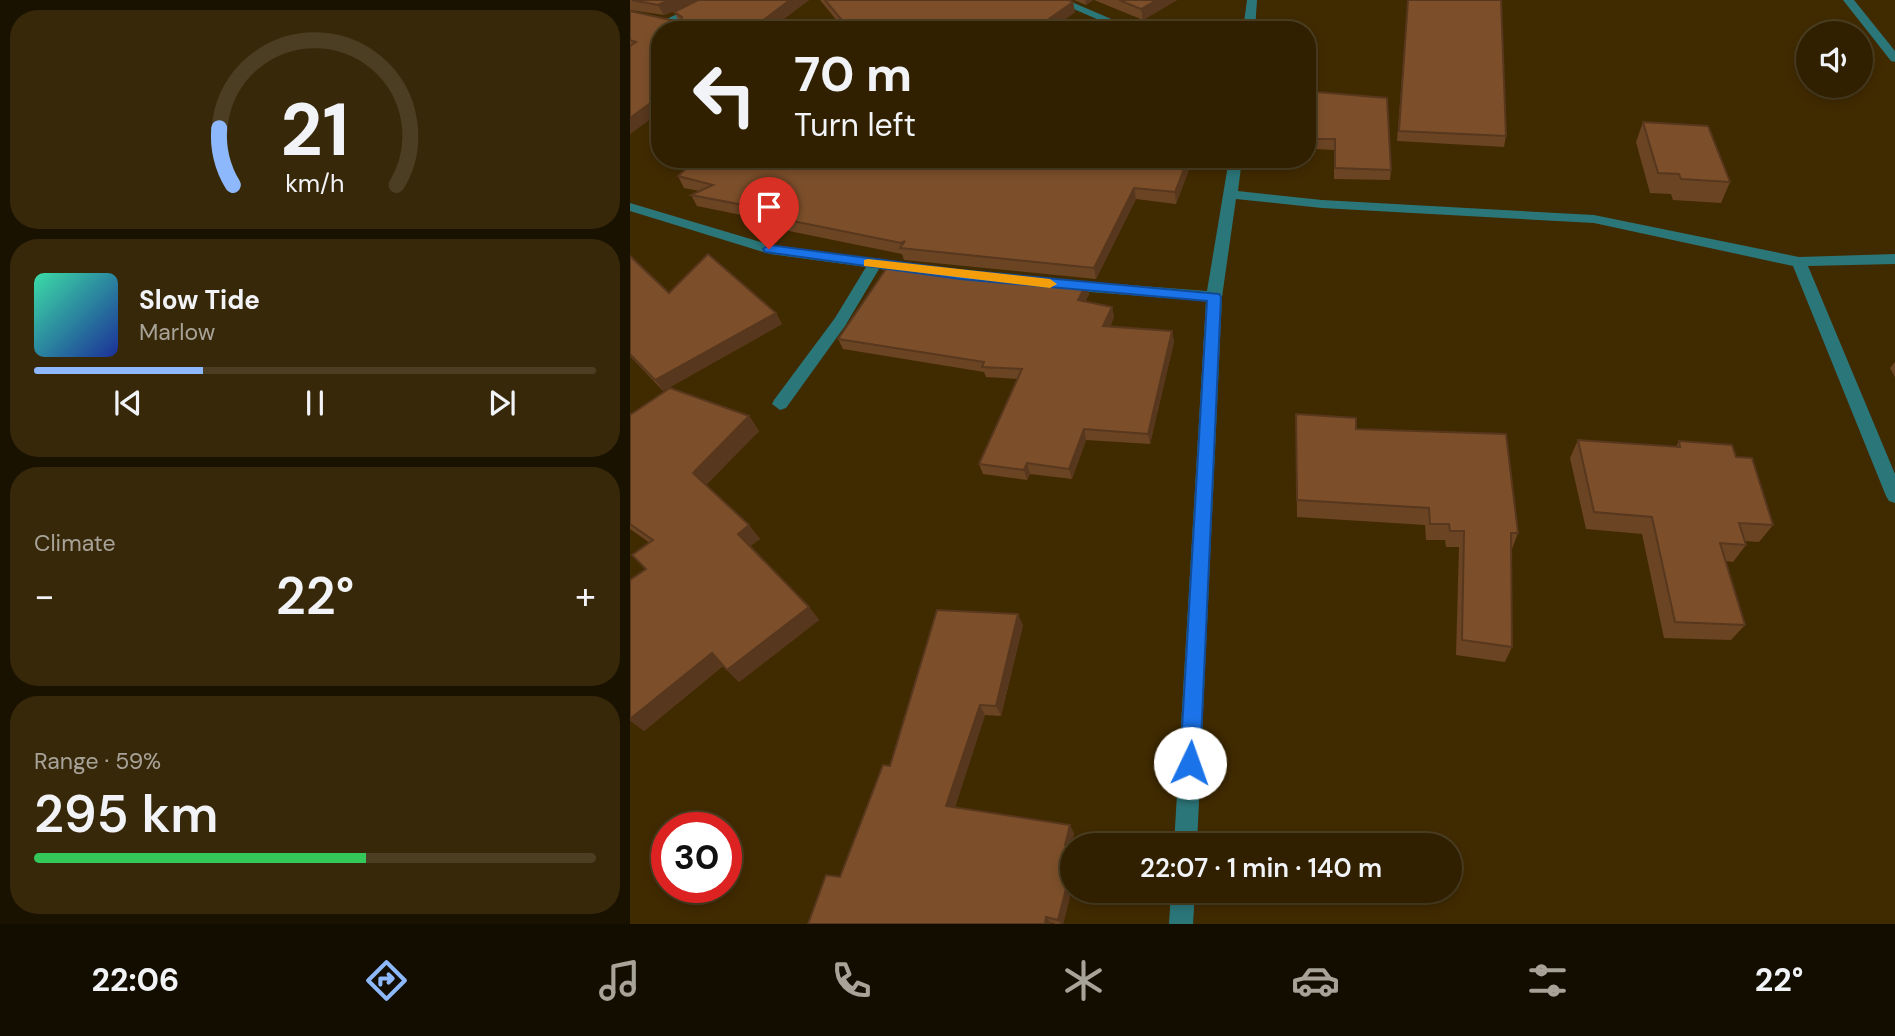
<!DOCTYPE html>
<meta charset="utf-8">
<style>
:root{--surface:#302000;--page:#38280a;--text:#f1f3f6;--muted:#a8a399;--line:#4b3e22;--accent:#8db9fc}
body{margin:0;font-family:"DM Sans",sans-serif;background:var(--page);color:var(--text);height:100vh;display:flex;flex-direction:column;font-size:26px;white-space:nowrap}
*{box-sizing:border-box;margin:0}
p{font-size:23px;color:var(--muted)}
.icon{flex:none;width:38px;height:38px;fill:none;stroke:currentColor;stroke-width:2;stroke-linecap:round;stroke-linejoin:round}
.map{position:relative;flex:1;overflow:hidden}
.side{display:flex;flex-direction:column;gap:10px;padding:10px;background:#1a1200;width:630px}
.side>*{flex:none}
.banner{position:absolute;left:21px;top:21px;width:665px;height:147px;border-radius:28px;box-shadow:0 4px 10px #0003,0 0 0 2px var(--line);background:#302000;color:var(--text);overflow:hidden}
.fabs{position:absolute;left:1166px;top:21px;display:grid;gap:14px}
.fabs a{display:grid;place-items:center;width:77px;height:77px;border-radius:50%;background:var(--surface);box-shadow:0 4px 10px #0003,0 0 0 2px var(--line);font-size:35px}
.speed{position:absolute;left:21px;top:812px;display:flex;gap:14px;font-size:35px;font-weight:700;text-align:center}
.speed>*{display:grid;place-content:center;width:91px;height:91px;border-radius:50%;background:var(--surface);box-shadow:0 4px 10px #0003,0 0 0 2px var(--line);line-height:1}
.speed .limit{border:10px solid #d22;background:#fff;color:#111}
.pin{position:absolute;display:grid;place-items:center;width:60px;height:60px;color:#fff;margin:-72px -30px;border-radius:50% 50% 50% 0;rotate:-45deg;box-shadow:0 0 7px #0007}
.pin .icon{rotate:45deg}
.me{position:absolute;width:77px;margin:-38px;rotate:3deg;stroke-linejoin:round;filter:drop-shadow(0 0 5px #0008)}
.turn{display:flex;align-items:center;gap:24px;height:147px;padding:0 28px;font-size:32px}
.turn .icon{width:91px;height:91px;stroke-width:2.5}
.turn b{display:block;font-size:49px;line-height:60px}
.big{font-size:52px;font-weight:600;line-height:1.1}
.side .card{flex:1;display:flex;flex-direction:column;justify-content:center;gap:10px;min-width:0;padding:0 24px;border-radius:28px;background:var(--page)}
.side .dial{align-items:center;gap:0}
.dial svg{height:182px;overflow:visible;fill:none;stroke:var(--line);stroke-width:7;stroke-linecap:round;text-anchor:middle}
.dial text{fill:var(--text);stroke:none}
.song{display:flex;align-items:center;gap:21px}
.cover{width:84px;height:84px;border-radius:10px;background:linear-gradient(135deg,hsl(160 70% 55%),hsl(230 70% 35%))}
.played{height:7px;border-radius:4px;background:linear-gradient(90deg,var(--accent) 30%,var(--line) 30%)}
.keys{display:flex;justify-content:space-around;direction:ltr}
.heat{display:flex;justify-content:space-between;align-items:center;font-size:38px;direction:ltr}
.charge{height:10px;border-radius:5px;background:linear-gradient(90deg,#34c759 59%,var(--line) 0)}
.trip{position:absolute;left:430px;top:833px;width:402px;height:70px;border-radius:35px;background:var(--surface);box-shadow:0 4px 10px #0003,0 0 0 2px var(--line);font-weight:600;line-height:70px;text-align:center}
.tab-bar{display:flex;height:112px;justify-content:space-around;align-items:center;background:#130d00;color:var(--muted)}
.tab-bar .icon{width:49px;height:49px}
.tab-bar .selected{color:var(--accent)}
.tab-bar b{font-size:32px;color:var(--text)}
main{display:flex;flex:1;min-height:0}
.map>svg:first-child{display:block}
.lines{fill:none;stroke-linecap:round;stroke-linejoin:round}
.street{fill:#2b7679;fill-rule:evenodd}
.wall{fill:#6b4424}
.shaded-wall{fill:#57371d}
.building{fill:#7c4f2a;stroke:#57371d;stroke-width:2}
.route{fill:#1a73e8;stroke:#114b97;stroke-width:2}
.slow{fill:#f59e0b}
</style>
<main>
<section class="side">
<div class="card dial"><svg viewBox="0 0 100 80">
<path d="M14 69A42 42 0 1 1 86 69"/>
<path d="M14 69A42 42 0 0 1 8 44" stroke="#8db9fc"/>
<text x="50" y="56" font-size="32" font-weight="700">21</text>
<text x="50" y="72" font-size="11">km/h</text>
</svg></div>
<div class="card">
<div class="song"><i class="cover"></i><div><b>Slow Tide</b><p>Marlow</p></div></div>
<div class="played"></div>
<div class="keys"><svg class="icon" aria-label="previous" viewBox="0 0 24 24"><path d="M18 5L8 12l10 7zM5 5v14"/></svg><svg class="icon" aria-label="pause" viewBox="0 0 24 24"><path d="M8 5v14M16 5v14"/></svg><svg class="icon" aria-label="next" viewBox="0 0 24 24"><path d="M6 5l10 7-10 7zM19 5v14"/></svg></div>
</div>
<div class="card"><p>Climate</p>
<div class="heat"><a>−</a><b class="big">22°</b><a>+</a></div>
</div>
<div class="card"><p>Range · 59%</p><b class="big">295 km</b><div class="charge"></div></div>
</section>
<div class="map">
<svg width="1265" height="924" viewBox="0 0 1265 924">
<rect width="100%" height="100%" fill="#402a00"/>
<g class="lines">
<g class="street">
<polygon points="78,0 92,0 39,24 30,22"/>
<polygon points="423,0 437,0 507,30 492,30"/>
<polygon points="617,0 627,0 625,30 613,30"/>
<polygon points="1213,0 1224,0 1265,51 1265,62 1261,61"/>
<polygon points="599,159 612,159 608,191 692,200 964,215 1169,257 1265,254 1265,264 1178,266 1265,474 1265,503 1259,501 1256,496 1163,266 964,223 692,208 606,199 592,297 567,845 544,845 576,301 434,290 427,285 434,280 577,291"/>
<polygon points="0,203 141,245 281,264 288,269 281,274 249,269 215,326 156,408 150,410 142,404 144,400 205,318 236,267 140,254 0,211"/>
<polygon points="541,891 565,891 563,924 539,924"/>
</g>
</g>
<g class="wall">
<polygon points="0,0 179,0 0,134 0,11 49,21 44,12 52,8 34,15 0,10"/>
<polygon points="190,0 439,0 443,2 445,12 420,30 211,30 213,28"/>
<polygon points="444,0 463,0 456,5"/>
<polygon points="464,0 547,0 513,20"/>
<polygon points="778,0 876,136 874,147 767,141"/>
<polygon points="687,92 761,170 760,180 704,179 704,150 684,149"/>
<polygon points="1013,122 1100,182 1091,203 1043,200 1041,194 1020,193 1006,142"/>
<polygon points="563,159 546,204 506,199 466,279 274,260 272,254 125,224 121,217 67,206 61,195 69,191 54,188 48,176"/>
<polygon points="0,256 39,293 146,313 152,324 33,391 0,356"/>
<polygon points="326,272 457,283 459,294 455,302 482,307 484,317 480,327 542,331 544,342 520,444 456,440 442,479 400,474 397,480 353,474 349,464 388,379 356,377 354,372 213,349 208,339"/>
<polygon points="1265,362 1265,377 1260,368"/>
<polygon points="666,414 726,429 888,533 882,549 881,549 882,647 875,662 826,655 829,547 816,547 815,540 796,540 795,525 667,517"/>
<polygon points="0,415 119,416 129,431 76,485 119,525 130,539 120,546 179,607 189,620 109,682 93,666 14,731 16,569 20,543 0,529"/>
<polygon points="948,440 1046,447 1049,441 1106,457 1143,525 1129,542 1115,541 1116,545 1103,562 1095,561 1115,625 1101,640 1034,638 1012,534 956,529 940,458"/>
<polygon points="393,625 371,716 355,715 325,807 444,833 441,845 443,845 443,885 433,924 426,924 210,877 260,766"/>
</g>
<g class="shaded-wall">
<polygon points="39,0 71,0 34,15 28,5"/>
<polygon points="160,0 179,0 139,30 120,30"/>
<polygon points="455,0 463,0 456,5"/>
<polygon points="527,0 547,0 513,20 511,9"/>
<polygon points="443,2 445,12 420,30 403,30"/>
<polygon points="30,96 30,112 0,134 0,118"/>
<polygon points="558,159 563,159 546,204 545,192"/>
<polygon points="504,188 506,199 466,279 464,268"/>
<polygon points="457,283 459,294 451,311 448,300"/>
<polygon points="482,307 484,317 475,337 473,326"/>
<polygon points="146,313 152,324 33,391 25,380"/>
<polygon points="542,331 544,342 520,444 518,434"/>
<polygon points="119,416 129,431 74,487 63,473"/>
<polygon points="454,429 456,440 442,479 439,469"/>
<polygon points="397,463 400,474 397,480 394,470"/>
<polygon points="119,525 130,539 119,547 108,534"/>
<polygon points="179,607 189,620 109,682 97,670"/>
<polygon points="388,614 393,625 371,716 366,706"/>
<polygon points="82,653 94,665 14,731 0,721 0,719"/>
<polygon points="350,705 355,715 323,814 316,806"/>
<polygon points="440,825 444,833 439,852 435,845"/>
<polygon points="443,862 443,885 433,924 431,924 428,920"/>
<polygon points="416,917 421,923 421,924 415,924"/>
</g>
<g class="building">
<polygon points="2,0 39,0 28,5"/>
<polygon points="68,0 160,0 120,30 30,30 30,96 0,118 0,46 6,42 0,40 0,11 50,22 52,17 44,12"/>
<polygon points="195,0 439,0 443,2 403,30 211,30 216,25"/>
<polygon points="489,0 527,0 511,9"/>
<polygon points="778,0 871,0 876,136 769,131"/>
<polygon points="687,92 757,98 761,170 705,168 705,139 685,139"/>
<polygon points="1013,122 1078,126 1100,182 1051,179 1049,174 1028,173"/>
<polygon points="67,159 558,159 545,192 504,188 464,268 270,248 275,241 271,243 119,212 124,207 61,195 83,185 48,176"/>
<polygon points="78,254 146,313 25,380 0,354 0,256 39,293"/>
<polygon points="260,263 326,272 457,283 448,300 482,307 473,326 542,331 518,434 454,429 439,469 397,463 394,470 349,464 392,369 352,367 354,362 208,339"/>
<polygon points="40,388 119,416 63,473 119,525 108,534 179,607 97,670 82,653 0,719 0,580 16,569 2,555 23,540 0,524 0,415"/>
<polygon points="666,414 726,418 726,429 876,434 888,533 881,533 882,647 832,640 834,531 820,531 819,524 800,524 799,508 667,500"/>
<polygon points="948,440 1050,447 1049,441 1102,445 1106,457 1122,458 1143,525 1109,523 1116,545 1090,543 1115,625 1045,622 1022,517 964,512"/>
<polygon points="307,610 388,614 366,706 350,705 316,806 440,825 435,845 443,845 443,862 428,920 416,917 415,924 178,924 196,875 210,877 253,765 260,766"/>
</g>
<polygon class="route" points="139,245 330,270 589,294 591,297 570,763 567,770 560,773 553,770 550,763 577,301 330,279 135,252 133,249"/>
<polygon class="slow" points="238,259 420,279 427,284 420,288 234,266 234,260"/>
</svg>
<div class="fabs">
<a><svg class="icon" aria-label="sound" viewBox="0 0 24 24"><path d="M4 9h4l5-4v14l-5-4H4zM17 9q2 3 0 6"/></svg></a>
</div>
<div class="speed"><div class="limit">30</div></div>
<div class="pin" style="left:139px;top:249px;background:#d93025"><svg class="icon" aria-label="arrive" viewBox="0 0 24 24"><path d="M6 21V4h12l-3 4 3 4H6"/></svg></div>
<svg class="me" style="left:560px;top:763px" viewBox="-20 -20 40 40"><circle r="19" fill="#fff"/><path d="M0-13L10 11 0 6-10 11z" fill="#1a73e8"/></svg>
<div class="trip">22:07 · 1 min · 140 m</div>
<div class="banner">
<div class="turn"><svg class="icon" aria-label="left" viewBox="0 0 24 24"><path d="M17 20v-9H6M10 6l-5 5 5 5"/></svg><div><b>70 m</b>Turn left</div></div>
</div>
</div>
</main>
<nav class="tab-bar">
<b>22:06</b>
<svg class="icon selected" aria-label="directions" viewBox="0 0 24 24"><path d="M12 3l9 9-9 9-9-9zM9 14v-3h6M13 9l2 2-2 2"/></svg>
<svg class="icon" aria-label="music" viewBox="0 0 24 24"><path d="M9 18V5l10-2v13"/><circle cx="6" cy="18" r="3"/><circle cx="16" cy="16" r="3"/></svg>
<svg class="icon" aria-label="phone" viewBox="0 0 24 24"><path d="M5 4h4l2 5-3 2q2 4 5 5l2-3 5 2v4C11 20 4 13 5 4z"/></svg>
<svg class="icon" aria-label="climate" viewBox="0 0 24 24"><path d="M12 3v18M4 7l16 10M4 17L20 7"/></svg>
<svg class="icon" aria-label="car" viewBox="0 0 24 24"><path d="M5 17H2v-5l4-1 3-4h7l3 4 3 1v5h-3M9 17h6M6 11h13"/><circle cx="7" cy="17" r="2"/><circle cx="17" cy="17" r="2"/></svg>
<svg class="icon" aria-label="filters" viewBox="0 0 24 24"><path d="M4 7h16M4 17h16"/><circle cx="9" cy="7" r="2"/><circle cx="15" cy="17" r="2"/></svg>
<b>22°</b>
</nav>
